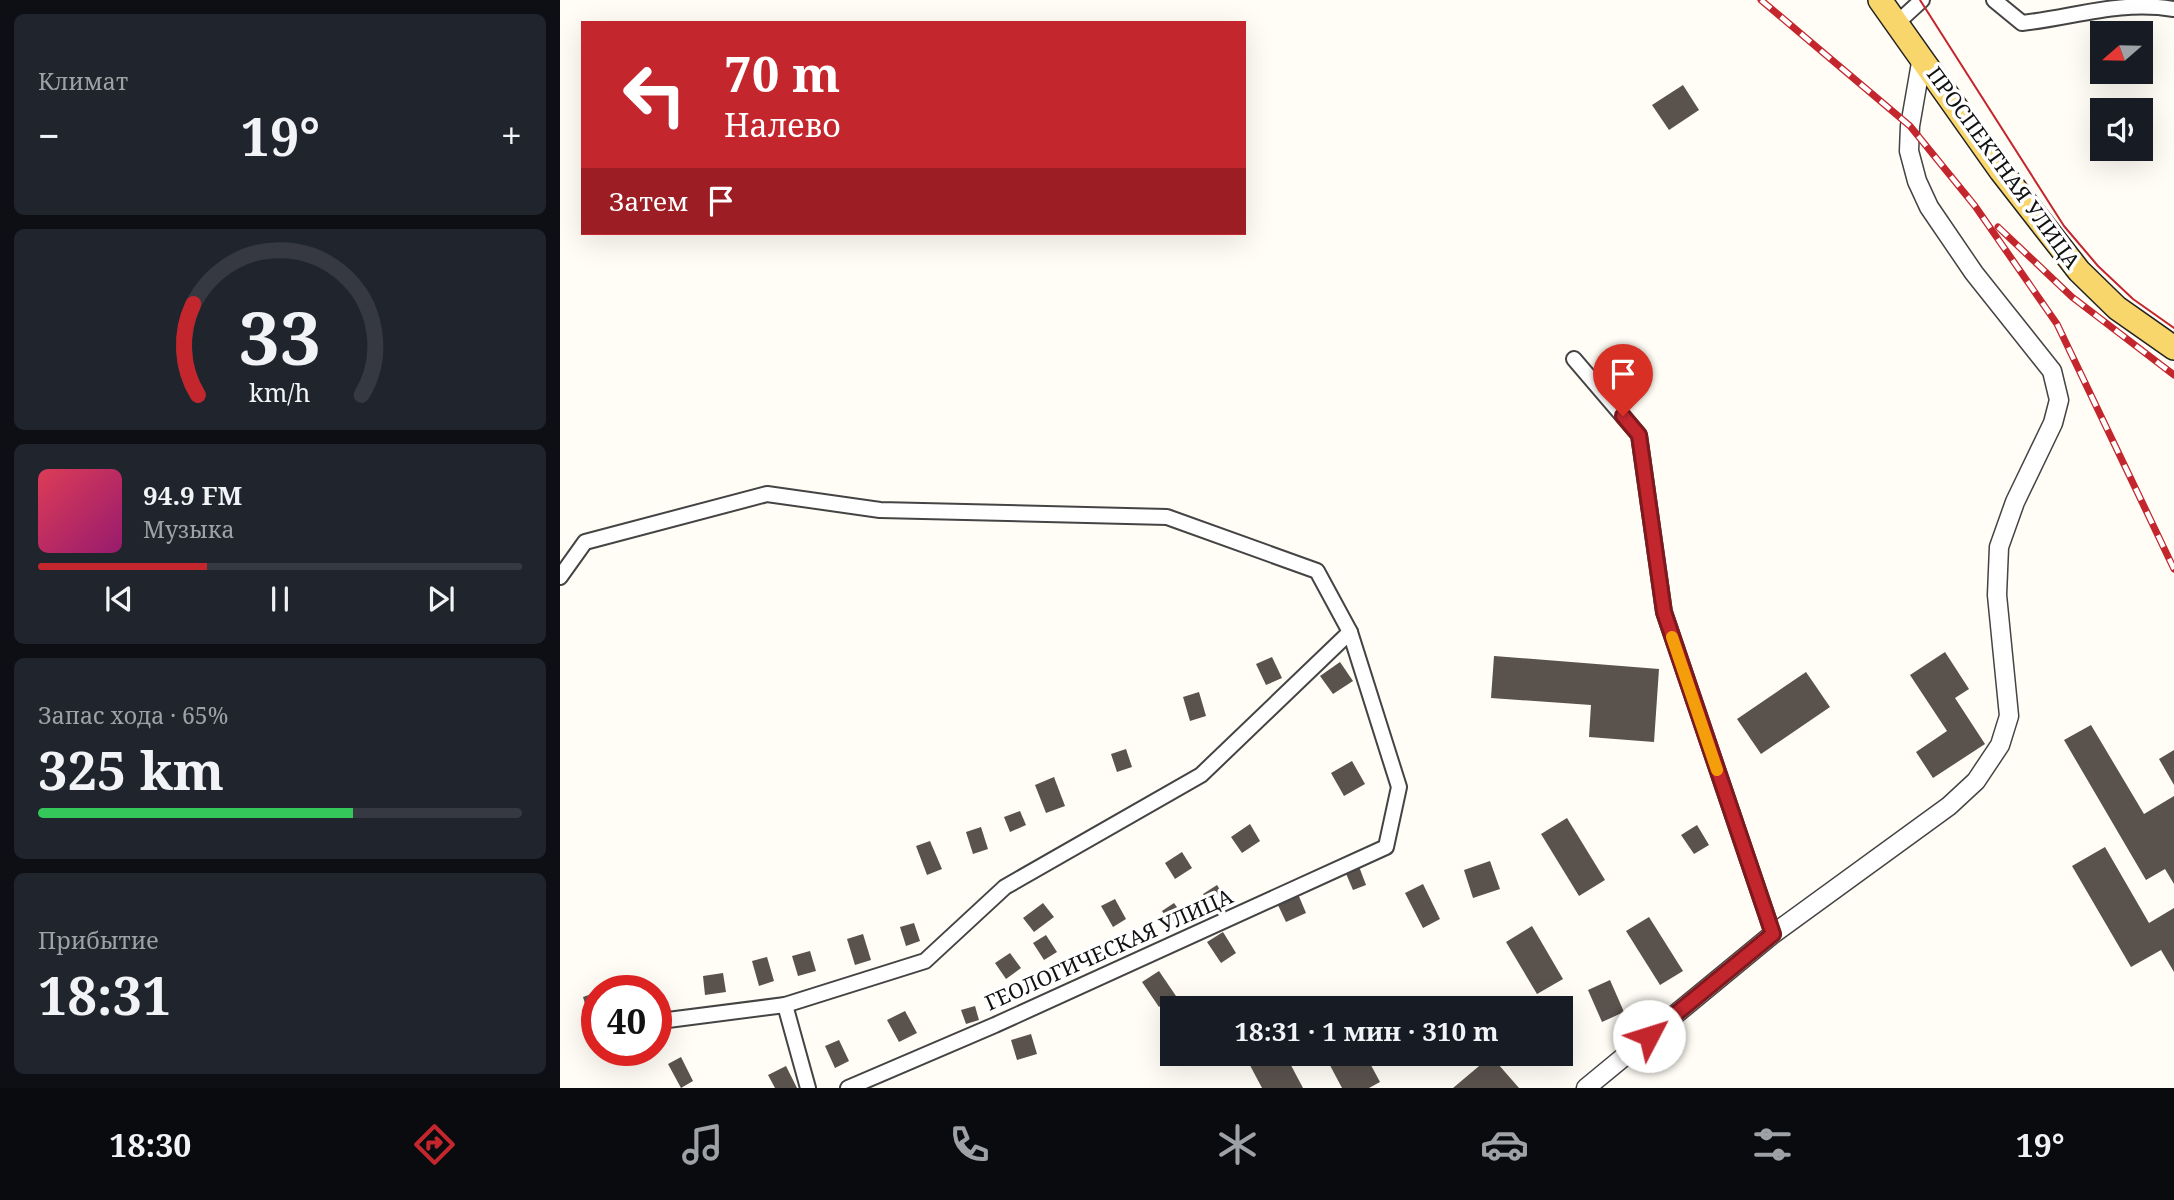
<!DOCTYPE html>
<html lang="ru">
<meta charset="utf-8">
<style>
:root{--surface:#171b24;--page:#20242c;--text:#f1f3f6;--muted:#9ea1a6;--line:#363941;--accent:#c4262e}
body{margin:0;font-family:"Noto Serif",serif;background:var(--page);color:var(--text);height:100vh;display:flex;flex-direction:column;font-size:26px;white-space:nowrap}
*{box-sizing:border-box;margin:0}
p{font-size:23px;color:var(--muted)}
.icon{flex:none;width:38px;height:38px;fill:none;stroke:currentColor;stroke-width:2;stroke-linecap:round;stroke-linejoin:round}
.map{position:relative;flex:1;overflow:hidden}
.panel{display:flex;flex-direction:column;gap:14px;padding:14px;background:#0d0f14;width:560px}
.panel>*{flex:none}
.banner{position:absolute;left:21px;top:21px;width:665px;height:214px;border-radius:0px;box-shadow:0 7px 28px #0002;background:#c4262e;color:#fff;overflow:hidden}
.needle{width:46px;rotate:250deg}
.fabs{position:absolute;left:1530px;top:21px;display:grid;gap:14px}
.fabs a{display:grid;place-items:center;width:63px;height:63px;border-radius:0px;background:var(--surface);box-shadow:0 7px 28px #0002;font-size:35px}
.speed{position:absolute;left:21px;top:975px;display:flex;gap:14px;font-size:35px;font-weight:700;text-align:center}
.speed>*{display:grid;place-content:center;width:91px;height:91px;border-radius:50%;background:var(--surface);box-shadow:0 7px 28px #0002;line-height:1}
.speed .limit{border:10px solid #d22;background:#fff;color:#111}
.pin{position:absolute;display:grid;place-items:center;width:60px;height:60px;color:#fff;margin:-72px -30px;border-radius:50% 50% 50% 0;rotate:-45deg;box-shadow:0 0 7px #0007}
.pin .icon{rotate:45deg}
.me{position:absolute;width:77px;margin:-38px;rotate:50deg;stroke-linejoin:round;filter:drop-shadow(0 0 5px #0008)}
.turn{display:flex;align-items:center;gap:24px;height:147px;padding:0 28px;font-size:32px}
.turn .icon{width:91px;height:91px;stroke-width:2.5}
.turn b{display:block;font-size:49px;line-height:60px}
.then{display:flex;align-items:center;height:66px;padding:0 28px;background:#0003;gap:14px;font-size:26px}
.big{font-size:52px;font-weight:700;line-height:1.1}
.panel .tile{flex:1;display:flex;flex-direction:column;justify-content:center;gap:10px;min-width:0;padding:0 24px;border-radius:10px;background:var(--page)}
.panel .dial{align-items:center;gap:0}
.dial svg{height:182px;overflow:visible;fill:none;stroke:var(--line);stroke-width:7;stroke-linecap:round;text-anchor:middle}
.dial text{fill:var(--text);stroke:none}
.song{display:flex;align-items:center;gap:21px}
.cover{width:84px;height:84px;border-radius:10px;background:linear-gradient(135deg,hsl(350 70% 55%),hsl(320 70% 35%))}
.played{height:7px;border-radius:4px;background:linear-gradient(90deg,var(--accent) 35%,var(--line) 35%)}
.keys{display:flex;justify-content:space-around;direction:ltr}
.heat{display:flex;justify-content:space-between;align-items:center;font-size:38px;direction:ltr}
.charge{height:10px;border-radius:5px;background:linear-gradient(90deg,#34c759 65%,var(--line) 0)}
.trip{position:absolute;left:600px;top:996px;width:413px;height:70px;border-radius:0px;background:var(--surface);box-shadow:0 7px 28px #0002;font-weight:700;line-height:70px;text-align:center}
.tab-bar{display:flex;height:112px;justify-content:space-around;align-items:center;background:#090b0e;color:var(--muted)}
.tab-bar .icon{width:49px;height:49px}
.tab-bar .on{color:var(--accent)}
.tab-bar b{font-size:32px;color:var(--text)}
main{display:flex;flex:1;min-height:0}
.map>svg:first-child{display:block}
.building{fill:#5a524d}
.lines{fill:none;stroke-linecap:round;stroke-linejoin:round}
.minor-casing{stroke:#444;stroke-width:18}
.tertiary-casing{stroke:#444;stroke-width:21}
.primary-casing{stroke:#222;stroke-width:26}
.minor{stroke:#fff;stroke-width:14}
.tertiary{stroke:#fff;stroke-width:18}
.primary{stroke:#f9d66b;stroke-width:23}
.tram{stroke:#c4262e;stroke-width:2}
.rail-casing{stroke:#c4262e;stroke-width:7}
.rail{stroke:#fff;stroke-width:4.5;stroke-dasharray:13;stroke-linecap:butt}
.route-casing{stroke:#7f191e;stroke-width:18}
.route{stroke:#c4262e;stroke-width:12}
.slow{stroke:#f59e0b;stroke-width:12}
.labels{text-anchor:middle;stroke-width:7;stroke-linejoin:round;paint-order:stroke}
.street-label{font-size:21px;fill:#111;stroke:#fff}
</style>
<main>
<section class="panel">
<div class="tile"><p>Климат</p>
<div class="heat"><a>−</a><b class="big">19°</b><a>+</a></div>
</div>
<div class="tile dial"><svg viewBox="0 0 100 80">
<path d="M14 69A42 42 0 1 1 86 69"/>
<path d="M14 69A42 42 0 0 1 12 29" stroke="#c4262e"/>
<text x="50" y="56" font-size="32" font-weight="700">33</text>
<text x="50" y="72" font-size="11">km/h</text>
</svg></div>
<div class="tile">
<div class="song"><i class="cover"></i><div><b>94.9 FM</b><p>Музыка</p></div></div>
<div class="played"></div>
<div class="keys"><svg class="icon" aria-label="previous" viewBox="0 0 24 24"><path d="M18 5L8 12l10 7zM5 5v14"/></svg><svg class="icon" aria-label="pause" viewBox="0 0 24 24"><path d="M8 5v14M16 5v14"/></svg><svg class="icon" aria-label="next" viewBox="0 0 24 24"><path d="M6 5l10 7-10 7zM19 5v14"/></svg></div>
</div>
<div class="tile"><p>Запас хода · 65%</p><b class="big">325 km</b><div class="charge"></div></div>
<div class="tile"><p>Прибытие</p><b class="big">18:31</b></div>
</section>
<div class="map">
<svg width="1614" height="1088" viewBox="0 0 1614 1088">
<rect width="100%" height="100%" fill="#fffdf5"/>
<g class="building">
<polygon points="1123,85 1139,110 1109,130 1092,105"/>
<polygon points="1385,652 1409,689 1395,698 1425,744 1373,778 1356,752 1387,731 1350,675"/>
<polygon points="934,656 1099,669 1094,742 1029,737 1031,705 931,698"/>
<polygon points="712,657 722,678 706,685 696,664"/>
<polygon points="780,662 793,681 773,694 760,676"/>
<polygon points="1246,672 1270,707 1201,754 1177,719"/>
<polygon points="639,692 646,716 630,721 623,697"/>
<polygon points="1531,725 1584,814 1614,796 1614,884 1605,869 1586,880 1504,740"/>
<polygon points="566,749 572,767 557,772 551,754"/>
<polygon points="1614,750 1614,785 1599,759"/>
<polygon points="792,761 805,784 784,796 771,773"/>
<polygon points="494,777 505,806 486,813 475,785"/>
<polygon points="460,811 466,825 450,832 444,817"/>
<polygon points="1007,818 1045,880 1019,896 981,834"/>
<polygon points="690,824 700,841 682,853 671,837"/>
<polygon points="1137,825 1149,845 1134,854 1121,835"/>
<polygon points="421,827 428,849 413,854 406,832"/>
<polygon points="370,841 382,869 367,875 356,846"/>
<polygon points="1545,847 1589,923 1614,908 1614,972 1601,950 1571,967 1512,866"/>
<polygon points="622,852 632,868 615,879 605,863"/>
<polygon points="930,861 940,889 913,898 904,870"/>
<polygon points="798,864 806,885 793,890 784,869"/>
<polygon points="863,884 880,919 863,928 845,893"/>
<polygon points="657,885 662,893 648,902 643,894"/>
<polygon points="738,894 746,913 726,922 717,903"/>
<polygon points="555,899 566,919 553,927 541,906"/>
<polygon points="483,903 494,917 474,932 463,918"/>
<polygon points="614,903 622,914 610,923 602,911"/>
<polygon points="1089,917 1123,971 1100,985 1066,931"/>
<polygon points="354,923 360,941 346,946 340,927"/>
<polygon points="972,926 1003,979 977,994 946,942"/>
<polygon points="663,932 676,953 661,963 647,942"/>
<polygon points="303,934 311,960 295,965 287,939"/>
<polygon points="486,935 497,952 484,960 473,943"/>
<polygon points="250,951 256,971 238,976 232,956"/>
<polygon points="450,953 461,968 446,979 435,963"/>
<polygon points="207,957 214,981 199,986 192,961"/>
<polygon points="599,971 616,996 599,1007 582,982"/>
<polygon points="163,973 166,992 145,995 143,976"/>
<polygon points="1050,980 1064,1012 1042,1022 1028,990"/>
<polygon points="37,992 37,1010 28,1013 23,997"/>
<polygon points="415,1006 419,1020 406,1024 401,1010"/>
<polygon points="345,1011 357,1033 339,1042 327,1020"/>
<polygon points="471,1034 477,1054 457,1060 451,1040"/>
<polygon points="279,1040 289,1061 275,1068 265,1046"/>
<polygon points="684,1054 725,1054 743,1088 702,1088"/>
<polygon points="764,1054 805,1054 820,1082 809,1088 782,1088"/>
<polygon points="931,1056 959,1088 893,1088"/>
<polygon points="121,1057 133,1081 121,1088 108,1064"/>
<polygon points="226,1066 237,1088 215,1088 208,1075"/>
</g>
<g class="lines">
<g class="minor-casing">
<g id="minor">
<path d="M1434,0L1462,23C1515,17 1560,0 1614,9"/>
<polyline points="1337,23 1362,0"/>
<polyline points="1014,359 1079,435 1104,612 1213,934"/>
<polyline points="0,577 25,542 207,494 320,510 607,517 757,571 790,632 839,787 826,847 435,1025 288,1088"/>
<polyline points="100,1021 225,1005"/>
<polyline points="248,1088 225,1005 365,961 445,887 641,775 790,632"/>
</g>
</g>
<g class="tertiary-casing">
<polyline id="tertiary" points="1026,1088 1213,934 1389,806 1416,781 1440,745 1449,716 1437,595 1439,547 1455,502 1493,423 1499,400 1492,371 1414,273 1369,207 1357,181 1349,151 1350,126 1362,57"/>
</g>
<g class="primary-casing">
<polyline id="primary" points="1320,0 1441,171 1519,271 1557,308 1614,348"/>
</g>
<use href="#minor" class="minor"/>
<use href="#tertiary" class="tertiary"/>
<use href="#primary" class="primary"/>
<polyline class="tram" points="1360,0 1504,226 1538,266 1573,299 1614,328"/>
<g class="rail-casing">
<g id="rail">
<polyline points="1201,0 1350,126 1415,206 1497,324 1614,569"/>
<polyline points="1438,227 1512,297 1614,375"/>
</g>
</g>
<use href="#rail" class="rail"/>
</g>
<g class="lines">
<g class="route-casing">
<polyline id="route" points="1063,416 1079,435 1104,612 1213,934 1089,1036"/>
</g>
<use href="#route" class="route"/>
<polyline class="slow" points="1112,637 1157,770"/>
</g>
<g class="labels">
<g class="street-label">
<text transform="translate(1443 168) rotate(54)" y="7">ПРОСПЕКТНАЯ УЛИЦА</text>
<text transform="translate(549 950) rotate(-24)" y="7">ГЕОЛОГИЧЕСКАЯ УЛИЦА</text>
</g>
</g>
</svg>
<div class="fabs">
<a><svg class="needle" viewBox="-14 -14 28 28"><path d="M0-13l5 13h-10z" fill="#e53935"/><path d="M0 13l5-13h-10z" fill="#9ea1a6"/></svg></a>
<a><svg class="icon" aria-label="sound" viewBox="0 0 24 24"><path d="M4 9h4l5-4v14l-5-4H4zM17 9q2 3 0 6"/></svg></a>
</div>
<div class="speed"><div class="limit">40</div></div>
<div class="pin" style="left:1063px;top:416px;background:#d93025"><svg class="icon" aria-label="arrive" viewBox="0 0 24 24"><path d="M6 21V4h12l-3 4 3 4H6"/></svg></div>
<svg class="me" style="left:1089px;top:1036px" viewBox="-20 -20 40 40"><circle r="19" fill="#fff"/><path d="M0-13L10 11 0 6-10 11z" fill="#c4262e"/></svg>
<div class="trip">18:31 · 1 мин · 310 m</div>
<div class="banner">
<div class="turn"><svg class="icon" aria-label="left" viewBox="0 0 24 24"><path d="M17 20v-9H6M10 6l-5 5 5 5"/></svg><div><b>70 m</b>Налево</div></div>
<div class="then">Затем<svg class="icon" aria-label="arrive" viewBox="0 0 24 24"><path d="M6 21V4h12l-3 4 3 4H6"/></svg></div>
</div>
</div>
</main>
<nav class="tab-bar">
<b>18:30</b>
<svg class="icon on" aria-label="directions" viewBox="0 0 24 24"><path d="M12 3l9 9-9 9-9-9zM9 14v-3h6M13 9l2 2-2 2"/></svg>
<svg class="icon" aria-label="music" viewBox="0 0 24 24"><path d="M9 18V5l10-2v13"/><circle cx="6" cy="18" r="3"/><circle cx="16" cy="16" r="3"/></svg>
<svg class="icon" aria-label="phone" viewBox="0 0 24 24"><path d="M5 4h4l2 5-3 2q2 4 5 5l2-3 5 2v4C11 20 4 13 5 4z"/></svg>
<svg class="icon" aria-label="climate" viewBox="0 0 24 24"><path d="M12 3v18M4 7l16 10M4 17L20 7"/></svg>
<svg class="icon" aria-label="car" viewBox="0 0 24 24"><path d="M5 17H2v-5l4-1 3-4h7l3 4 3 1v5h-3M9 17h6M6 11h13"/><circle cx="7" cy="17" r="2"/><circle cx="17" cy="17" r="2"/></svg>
<svg class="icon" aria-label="filters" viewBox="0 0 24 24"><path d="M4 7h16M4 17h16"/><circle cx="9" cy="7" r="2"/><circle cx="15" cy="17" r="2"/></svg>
<b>19°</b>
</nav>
